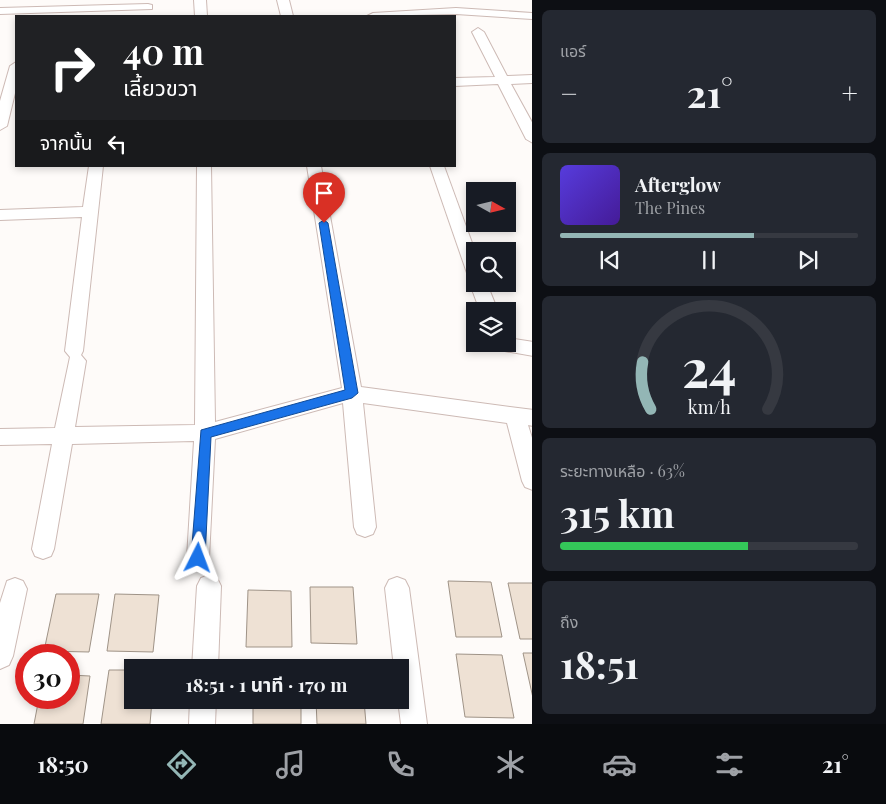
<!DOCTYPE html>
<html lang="th">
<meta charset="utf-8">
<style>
:root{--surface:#171b24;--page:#242831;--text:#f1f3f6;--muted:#9ea1a6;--line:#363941;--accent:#93b6b5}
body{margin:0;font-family:"Playfair Display","Noto Sans Thai",serif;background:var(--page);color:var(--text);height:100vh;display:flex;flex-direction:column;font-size:19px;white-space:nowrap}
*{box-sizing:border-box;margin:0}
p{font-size:16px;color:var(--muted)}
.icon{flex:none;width:28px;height:28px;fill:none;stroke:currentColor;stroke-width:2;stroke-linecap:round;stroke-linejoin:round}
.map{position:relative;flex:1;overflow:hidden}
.sheet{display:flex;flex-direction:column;gap:10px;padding:10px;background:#0d0f14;width:354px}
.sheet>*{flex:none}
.banner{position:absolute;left:15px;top:15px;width:441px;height:152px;border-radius:0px;box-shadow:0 2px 8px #0003;background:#202124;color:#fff;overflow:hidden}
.needle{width:32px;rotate:98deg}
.buttons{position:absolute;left:466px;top:182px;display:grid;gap:10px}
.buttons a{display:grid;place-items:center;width:50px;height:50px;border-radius:0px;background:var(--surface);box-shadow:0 2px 8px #0003;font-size:25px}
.speed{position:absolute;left:15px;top:644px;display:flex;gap:10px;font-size:25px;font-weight:700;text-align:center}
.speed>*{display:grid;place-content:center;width:65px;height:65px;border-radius:50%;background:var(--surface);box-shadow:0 2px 8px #0003;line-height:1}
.speed .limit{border:8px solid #d22;background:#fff;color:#111}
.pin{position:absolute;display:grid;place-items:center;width:42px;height:42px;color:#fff;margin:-51px -21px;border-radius:50% 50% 50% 0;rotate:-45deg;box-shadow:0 0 5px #0007}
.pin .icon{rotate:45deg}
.me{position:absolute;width:55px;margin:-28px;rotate:3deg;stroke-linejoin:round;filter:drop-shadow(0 0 4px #0008)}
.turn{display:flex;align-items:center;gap:18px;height:105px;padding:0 25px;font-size:22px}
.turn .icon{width:65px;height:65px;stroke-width:2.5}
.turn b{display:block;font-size:35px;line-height:42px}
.then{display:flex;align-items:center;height:48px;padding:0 25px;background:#0003;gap:10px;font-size:19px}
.big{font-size:38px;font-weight:700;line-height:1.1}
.sheet .card{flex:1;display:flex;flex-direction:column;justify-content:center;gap:8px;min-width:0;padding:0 18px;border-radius:8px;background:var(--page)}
.sheet .dial{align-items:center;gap:0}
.dial svg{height:130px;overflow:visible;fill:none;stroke:var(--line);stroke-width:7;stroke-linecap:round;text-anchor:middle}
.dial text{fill:var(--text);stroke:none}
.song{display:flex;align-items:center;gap:15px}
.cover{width:60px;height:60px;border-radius:8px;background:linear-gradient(135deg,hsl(250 70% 55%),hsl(260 70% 35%))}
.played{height:5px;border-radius:2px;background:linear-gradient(90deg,var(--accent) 65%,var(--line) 65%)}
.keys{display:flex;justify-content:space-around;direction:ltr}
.heat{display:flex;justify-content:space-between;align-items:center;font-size:28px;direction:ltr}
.charge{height:8px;border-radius:4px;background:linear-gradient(90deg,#34c759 63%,var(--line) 0)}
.trip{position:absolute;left:124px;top:659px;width:285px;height:50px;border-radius:0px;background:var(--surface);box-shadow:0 2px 8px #0003;font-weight:700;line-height:50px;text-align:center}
.menu{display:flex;height:80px;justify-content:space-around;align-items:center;background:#090b0e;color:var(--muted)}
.menu .icon{width:35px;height:35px}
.menu .active{color:var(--accent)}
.menu b{font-size:22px;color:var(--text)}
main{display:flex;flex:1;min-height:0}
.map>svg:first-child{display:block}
.building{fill:#eee1d4;stroke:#9f9387}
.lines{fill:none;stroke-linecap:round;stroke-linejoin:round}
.street-casing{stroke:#cdbab5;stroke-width:2}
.street{fill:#fff;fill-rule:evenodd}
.route{fill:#1a73e8;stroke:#114b97}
</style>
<main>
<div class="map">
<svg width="533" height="724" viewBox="0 0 533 724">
<rect width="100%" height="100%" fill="#fefbf9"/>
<g class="building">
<polygon points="448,581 491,582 502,637 456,637"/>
<polygon points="508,583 533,583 533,639 520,639"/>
<polygon points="310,587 353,587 357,644 311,643"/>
<polygon points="248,590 291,591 292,647 246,647"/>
<polygon points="56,594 99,594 89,652 44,651"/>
<polygon points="115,594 159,595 153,652 107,651"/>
<polygon points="523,653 533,653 533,698"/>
<polygon points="456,654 502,655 514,718 465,717"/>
<polygon points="315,662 362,663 362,668 315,668"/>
<polygon points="109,670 132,670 132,700 152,700 150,724 101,724"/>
<polygon points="69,675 90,676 83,724 34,724 39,698 69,698"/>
<rect x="253" y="700" width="48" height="24"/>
<polygon points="316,700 364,700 366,724 317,724"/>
</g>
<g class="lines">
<g class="street-casing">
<g id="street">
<polygon points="194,0 206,0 207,16 195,16"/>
<polygon points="277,0 289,0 293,16 281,16"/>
<polygon points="148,4 152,5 152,9 0,14 0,8"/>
<polygon points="456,8 533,13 533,19 456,14 367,16 373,13"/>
<polygon points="478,28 484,32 507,76 533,75 533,83 511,84 533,124 533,143 526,139 498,84 455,86 455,78 495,77 472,32"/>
<polygon points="16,62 16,89 7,126 0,130 0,101 10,66"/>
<polygon points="89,166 103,166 83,351 81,355 86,361 75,427 195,425 197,166 211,166 215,422 342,388 307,166 321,166 361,387 533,410 533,426 528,425 533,441 533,490 525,487 522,481 507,423 363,403 376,527 373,534 365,537 357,534 354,527 343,403 215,439 209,558 206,565 198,569 190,565 187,558 194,441 72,444 54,549 51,556 43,559 35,556 32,549 52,444 0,445 0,429 55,428 70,357 65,351 82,217 0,220 0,210 83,207"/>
<polygon points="430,166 444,166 475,251 475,279 469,277 467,273"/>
<polygon points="475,279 475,284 487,284 498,311 480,311 470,284"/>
<polygon points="508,338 533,342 533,356 494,349 491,344 508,344"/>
<polygon points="209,575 217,578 221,586 218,668 192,668 197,586 201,578"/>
<polygon points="397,577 405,580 409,588 427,724 401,724 398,700 400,700 400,668 394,668 385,588 389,580"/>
<polygon points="15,578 23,581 27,589 13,656 9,665 0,669 0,603 7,581"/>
<polygon points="190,700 216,700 215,724 189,724"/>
</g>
</g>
<use href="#street" class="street"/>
</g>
<polygon class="route" points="324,220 328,223 358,393 352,398 211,437 205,558 203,562 198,564 193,562 191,558 201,430 345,390 319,223"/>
</svg>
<div class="buttons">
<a><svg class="needle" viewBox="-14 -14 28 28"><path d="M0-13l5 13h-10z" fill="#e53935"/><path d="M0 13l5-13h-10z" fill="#9ea1a6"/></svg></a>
<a><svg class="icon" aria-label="search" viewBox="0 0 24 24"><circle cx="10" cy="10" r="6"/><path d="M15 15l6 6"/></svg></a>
<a><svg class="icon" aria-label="layers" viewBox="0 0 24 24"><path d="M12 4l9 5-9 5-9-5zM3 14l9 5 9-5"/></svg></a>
</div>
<div class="speed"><div class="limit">30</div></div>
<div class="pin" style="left:324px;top:223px;background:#d93025"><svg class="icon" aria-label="arrive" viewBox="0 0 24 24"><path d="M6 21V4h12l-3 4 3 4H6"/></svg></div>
<svg class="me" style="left:198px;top:558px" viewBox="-20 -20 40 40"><path d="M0-17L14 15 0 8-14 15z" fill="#1a73e8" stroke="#fff" stroke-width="4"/></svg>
<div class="trip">18:51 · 1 นาที · 170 m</div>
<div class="banner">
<div class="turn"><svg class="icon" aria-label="right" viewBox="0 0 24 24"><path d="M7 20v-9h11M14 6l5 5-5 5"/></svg><div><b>40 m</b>เลี้ยวขวา</div></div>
<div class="then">จากนั้น<svg class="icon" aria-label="left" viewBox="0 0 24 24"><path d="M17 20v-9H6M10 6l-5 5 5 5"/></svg></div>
</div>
</div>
<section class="sheet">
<div class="card"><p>แอร์</p>
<div class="heat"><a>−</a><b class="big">21°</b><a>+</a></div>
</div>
<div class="card">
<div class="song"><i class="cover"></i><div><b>Afterglow</b><p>The Pines</p></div></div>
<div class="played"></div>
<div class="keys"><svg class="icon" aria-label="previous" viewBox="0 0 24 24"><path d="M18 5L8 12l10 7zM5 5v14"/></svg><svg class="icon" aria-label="pause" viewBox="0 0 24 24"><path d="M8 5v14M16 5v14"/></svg><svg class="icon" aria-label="next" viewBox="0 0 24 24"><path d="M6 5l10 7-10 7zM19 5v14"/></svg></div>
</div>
<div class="card dial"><svg viewBox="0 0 100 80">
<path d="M14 69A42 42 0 1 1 86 69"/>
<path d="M14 69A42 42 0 0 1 9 40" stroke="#93b6b5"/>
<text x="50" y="56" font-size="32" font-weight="700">24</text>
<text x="50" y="72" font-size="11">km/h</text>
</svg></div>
<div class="card"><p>ระยะทางเหลือ · 63%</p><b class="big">315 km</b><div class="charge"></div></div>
<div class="card"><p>ถึง</p><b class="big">18:51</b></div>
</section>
</main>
<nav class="menu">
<b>18:50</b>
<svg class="icon active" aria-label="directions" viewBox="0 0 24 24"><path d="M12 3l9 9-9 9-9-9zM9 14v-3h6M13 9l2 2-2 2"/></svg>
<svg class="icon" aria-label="music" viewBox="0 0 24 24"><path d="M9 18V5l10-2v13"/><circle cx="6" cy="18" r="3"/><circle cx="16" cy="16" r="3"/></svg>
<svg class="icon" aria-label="phone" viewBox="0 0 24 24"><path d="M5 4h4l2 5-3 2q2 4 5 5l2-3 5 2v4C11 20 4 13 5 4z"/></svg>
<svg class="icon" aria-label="climate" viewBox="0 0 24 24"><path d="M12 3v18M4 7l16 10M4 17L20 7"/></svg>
<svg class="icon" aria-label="car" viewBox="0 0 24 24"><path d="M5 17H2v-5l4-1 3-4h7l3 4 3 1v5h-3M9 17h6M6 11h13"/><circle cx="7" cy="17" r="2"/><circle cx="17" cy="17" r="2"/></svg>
<svg class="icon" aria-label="filters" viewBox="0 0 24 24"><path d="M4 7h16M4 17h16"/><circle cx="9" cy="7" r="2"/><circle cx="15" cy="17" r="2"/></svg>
<b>21°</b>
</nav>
